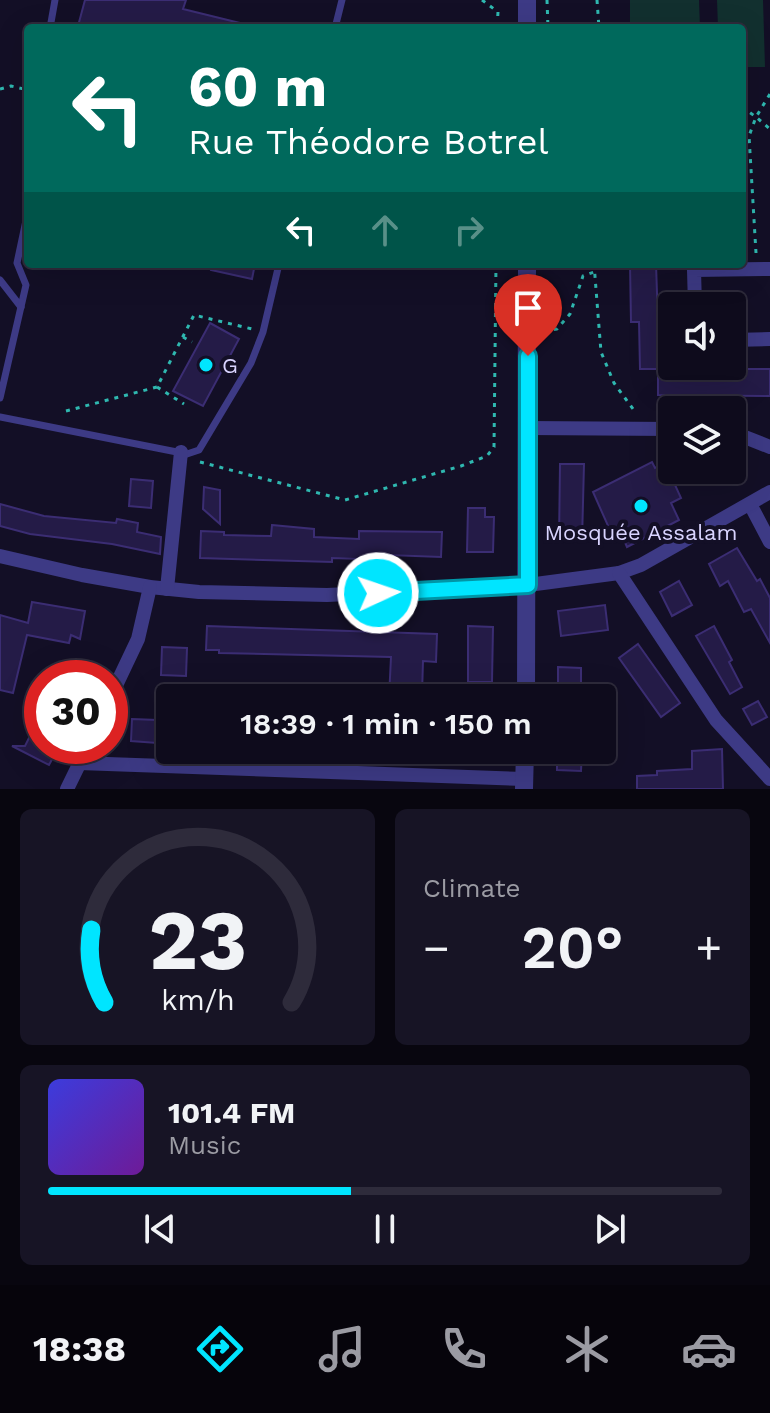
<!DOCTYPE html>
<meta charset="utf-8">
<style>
:root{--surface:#0e0b1c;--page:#171425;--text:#f1f3f6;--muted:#9b9ba3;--line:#2e2b3b;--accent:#00e5ff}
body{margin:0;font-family:"Work Sans",sans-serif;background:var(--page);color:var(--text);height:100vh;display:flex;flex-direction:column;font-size:30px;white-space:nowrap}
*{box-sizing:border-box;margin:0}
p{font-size:26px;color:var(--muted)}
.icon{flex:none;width:44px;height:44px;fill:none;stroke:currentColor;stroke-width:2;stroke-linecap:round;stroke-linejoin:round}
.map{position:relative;height:789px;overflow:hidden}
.panel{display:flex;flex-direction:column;gap:20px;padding:20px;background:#08060f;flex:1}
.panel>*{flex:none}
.guide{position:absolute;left:24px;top:24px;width:722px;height:244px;border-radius:8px;box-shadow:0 8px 32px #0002,0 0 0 2px var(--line);background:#00695c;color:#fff;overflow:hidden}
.controls{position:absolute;left:658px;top:292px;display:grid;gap:16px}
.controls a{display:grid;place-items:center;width:88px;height:88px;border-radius:8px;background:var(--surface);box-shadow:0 8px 32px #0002,0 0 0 2px var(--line);font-size:40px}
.speed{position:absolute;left:24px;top:660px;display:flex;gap:16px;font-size:40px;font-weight:700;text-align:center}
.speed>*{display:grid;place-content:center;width:104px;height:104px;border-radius:50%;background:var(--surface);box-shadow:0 8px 32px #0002,0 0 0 2px var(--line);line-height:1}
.speed .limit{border:12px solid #d22;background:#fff;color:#111}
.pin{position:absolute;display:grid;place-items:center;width:68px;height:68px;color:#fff;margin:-82px -34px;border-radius:50% 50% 50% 0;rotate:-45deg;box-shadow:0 0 8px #0007}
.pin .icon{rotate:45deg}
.me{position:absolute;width:88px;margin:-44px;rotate:87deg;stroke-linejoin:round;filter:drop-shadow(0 0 6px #0008)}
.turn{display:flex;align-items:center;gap:28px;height:168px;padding:0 32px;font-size:36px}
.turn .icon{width:104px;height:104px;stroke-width:2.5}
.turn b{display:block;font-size:56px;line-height:68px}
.lanes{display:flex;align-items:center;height:76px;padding:0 32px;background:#0003;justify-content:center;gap:40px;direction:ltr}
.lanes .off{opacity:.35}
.big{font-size:60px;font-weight:600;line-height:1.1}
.panel .card{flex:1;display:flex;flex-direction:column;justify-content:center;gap:12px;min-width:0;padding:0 28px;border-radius:12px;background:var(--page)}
.panel .dial{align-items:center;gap:0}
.dial svg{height:208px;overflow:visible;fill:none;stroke:var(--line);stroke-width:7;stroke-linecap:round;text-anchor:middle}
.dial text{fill:var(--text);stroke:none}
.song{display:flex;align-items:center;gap:24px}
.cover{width:96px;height:96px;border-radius:12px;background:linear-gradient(135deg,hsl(240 70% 55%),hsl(280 70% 35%))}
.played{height:8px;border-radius:4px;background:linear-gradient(90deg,var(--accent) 45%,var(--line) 45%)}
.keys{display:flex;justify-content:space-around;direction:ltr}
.heat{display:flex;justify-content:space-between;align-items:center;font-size:44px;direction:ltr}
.panel .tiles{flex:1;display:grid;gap:20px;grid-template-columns:1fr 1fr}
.card:last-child{grid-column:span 2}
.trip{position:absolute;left:156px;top:684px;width:460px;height:80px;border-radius:8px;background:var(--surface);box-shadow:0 8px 32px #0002,0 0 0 2px var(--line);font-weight:600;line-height:80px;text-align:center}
.tabs{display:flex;height:128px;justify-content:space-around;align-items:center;background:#06040b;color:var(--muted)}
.tabs .icon{width:56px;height:56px}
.tabs .on{color:var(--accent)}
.tabs b{font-size:36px;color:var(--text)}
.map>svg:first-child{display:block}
.green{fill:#12302f}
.building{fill:#241b47;stroke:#3b2d73;stroke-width:2}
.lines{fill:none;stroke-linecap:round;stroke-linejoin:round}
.path{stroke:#2fb8b0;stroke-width:3;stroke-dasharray:4 6;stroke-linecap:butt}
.service{stroke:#3d3a85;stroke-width:7}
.minor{stroke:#3d3a85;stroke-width:14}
.tertiary{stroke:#3d3a85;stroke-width:18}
.route-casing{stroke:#0095a6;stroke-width:20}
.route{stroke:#00e5ff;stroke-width:14}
.poi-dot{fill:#00e5ff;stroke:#130f26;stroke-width:3}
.labels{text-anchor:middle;stroke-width:8;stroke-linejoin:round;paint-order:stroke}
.poi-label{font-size:22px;fill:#d9d4ff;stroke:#130f26;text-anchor:start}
</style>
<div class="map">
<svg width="770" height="789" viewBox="0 0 770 789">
<rect width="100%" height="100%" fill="#130f26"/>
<g class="green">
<polygon points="630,0 699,0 700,28 630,28"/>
<polygon points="717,0 763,0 765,67 742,67 742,28 718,28"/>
</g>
<g class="building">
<polygon points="85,0 186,0 183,9 240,23 239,28 86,28 78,26"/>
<polygon points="212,264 255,264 252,279 211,270"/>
<polygon points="630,264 656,264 658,322 665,322 666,369 640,369 639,322 631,322"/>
<polygon points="210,323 239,339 203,406 173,391"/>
<polygon points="658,369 770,369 770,396 658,395"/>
<polygon points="652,462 655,468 665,463 681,498 671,503 679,520 627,547 621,533 613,537 593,492"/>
<polygon points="560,464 584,464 582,541 559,541"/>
<polygon points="131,479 153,481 151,508 129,506"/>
<polygon points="204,487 220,490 220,524 203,509"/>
<polygon points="0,504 44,516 116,523 117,519 138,523 137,532 161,537 160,554 112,544 30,534 0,526"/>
<polygon points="468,508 485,508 485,517 494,517 493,552 467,552"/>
<polygon points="272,525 314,529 314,537 359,539 359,531 442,532 441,557 388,555 387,560 332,558 332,562 200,558 201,531 224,532 224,535 271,536"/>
<polygon points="737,548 757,581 760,579 770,598 770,643 751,609 744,612 728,581 720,586 709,564"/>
<polygon points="679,581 692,605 672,616 660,592"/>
<polygon points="32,602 85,611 80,639 71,635 69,643 27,635 13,693 0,690 0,615 28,623"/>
<polygon points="605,605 608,630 561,636 558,611"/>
<polygon points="207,626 437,634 436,662 423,661 422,694 408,694 408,698 389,698 391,657 219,653 219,650 206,650"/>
<polygon points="468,626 493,627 492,682 468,682"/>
<polygon points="714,626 732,660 729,662 742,687 730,694 696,636"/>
<polygon points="638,644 680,703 661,717 619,658"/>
<polygon points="162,647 187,648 186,676 161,675"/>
<polygon points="558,667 581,668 581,698 558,698"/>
<polygon points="758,701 767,717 752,725 743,709"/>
<polygon points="42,712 42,746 59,746 49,765 12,746 25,746"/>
<polygon points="132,719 157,720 157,743 131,741"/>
<polygon points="722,749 723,789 637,789 637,776 657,775 657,771 692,769 692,751"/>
<polygon points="557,750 582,750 581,771 557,770"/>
</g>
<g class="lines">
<g class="path">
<polyline points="482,0 498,12 497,28"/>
<polyline points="547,0 548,28"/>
<polyline points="597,0 599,28"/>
<polyline points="0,89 11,86 28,90"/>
<polyline points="742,107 756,117 770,94"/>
<polyline points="756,253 749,136 756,117 770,129"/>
<polyline points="594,264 601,352 614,383 636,413"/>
<polyline points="544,331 557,329 570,314 583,276 594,272"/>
<polyline points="183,337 192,342"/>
<polyline points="157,387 184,404"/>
<polyline points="66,411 157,387 194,315 252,329"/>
<polyline points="200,462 345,500 461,466 487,456 494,447 496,264"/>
</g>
<g class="service">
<polyline points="50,28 55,0"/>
<polyline points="335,28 342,0"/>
<polyline points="0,280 21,307"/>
<polyline points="0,398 26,285 17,263 28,211"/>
<polyline points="0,417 187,454 199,450 251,363 263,332 279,264"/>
</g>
<g class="minor">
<polyline points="695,306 694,270 770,269"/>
<polyline points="732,340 770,339"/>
<polyline points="527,428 672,429"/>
<polyline points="732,432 770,447"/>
<polyline points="750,504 770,542"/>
<polyline points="0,556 82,575 150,587 199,592 327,595 528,585 619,573 641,565 770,492"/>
<polyline points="619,573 716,720 770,779"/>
<polyline points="167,589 181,452"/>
<polyline points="110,698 138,639 150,587"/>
<polyline points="79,763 524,779"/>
<polyline points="67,789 88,746"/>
</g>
<g class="tertiary">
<polyline points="527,28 527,0"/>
<polyline points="526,698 527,264"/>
<polyline points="524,789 525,750"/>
</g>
</g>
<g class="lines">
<g class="route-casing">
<polyline id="route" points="378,593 528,585 528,356"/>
</g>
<use href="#route" class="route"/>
</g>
<g class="poi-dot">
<circle cx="206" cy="365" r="8"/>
<circle cx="641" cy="506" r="8"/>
</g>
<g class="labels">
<g class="poi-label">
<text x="222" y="373">G</text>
<text x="641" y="540" text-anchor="middle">Mosquée Assalam</text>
</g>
</g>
</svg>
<div class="controls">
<a><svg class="icon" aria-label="sound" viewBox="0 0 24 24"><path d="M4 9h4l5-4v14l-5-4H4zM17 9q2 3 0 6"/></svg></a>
<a><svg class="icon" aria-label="layers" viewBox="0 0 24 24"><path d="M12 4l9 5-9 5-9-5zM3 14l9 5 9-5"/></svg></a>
</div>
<div class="speed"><div class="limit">30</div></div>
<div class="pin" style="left:528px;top:356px;background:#d93025"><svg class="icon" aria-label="arrive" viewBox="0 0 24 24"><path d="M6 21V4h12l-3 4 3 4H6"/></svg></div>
<svg class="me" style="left:378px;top:593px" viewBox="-20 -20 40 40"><circle r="17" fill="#00e5ff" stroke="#fff" stroke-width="3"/><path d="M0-11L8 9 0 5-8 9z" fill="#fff"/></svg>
<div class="trip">18:39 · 1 min · 150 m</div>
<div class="guide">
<div class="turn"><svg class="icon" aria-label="left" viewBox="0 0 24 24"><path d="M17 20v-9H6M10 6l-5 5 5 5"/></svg><div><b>60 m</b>Rue Théodore Botrel</div></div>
<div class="lanes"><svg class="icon" aria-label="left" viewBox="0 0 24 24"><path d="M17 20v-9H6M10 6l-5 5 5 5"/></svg><svg class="icon off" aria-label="ahead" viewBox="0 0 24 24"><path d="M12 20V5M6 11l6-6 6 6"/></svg><svg class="icon off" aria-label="right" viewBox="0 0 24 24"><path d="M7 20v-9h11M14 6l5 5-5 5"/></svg></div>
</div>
</div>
<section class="panel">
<div class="tiles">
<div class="card dial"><svg viewBox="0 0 100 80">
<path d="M14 69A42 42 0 1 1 86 69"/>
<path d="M14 69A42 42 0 0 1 9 41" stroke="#00e5ff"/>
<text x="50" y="56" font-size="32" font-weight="700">23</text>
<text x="50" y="72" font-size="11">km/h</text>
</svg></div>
<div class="card"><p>Climate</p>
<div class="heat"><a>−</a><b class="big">20°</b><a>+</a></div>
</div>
<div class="card">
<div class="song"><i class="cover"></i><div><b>101.4 FM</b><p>Music</p></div></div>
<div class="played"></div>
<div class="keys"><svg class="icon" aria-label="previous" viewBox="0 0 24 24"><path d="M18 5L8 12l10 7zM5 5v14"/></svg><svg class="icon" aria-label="pause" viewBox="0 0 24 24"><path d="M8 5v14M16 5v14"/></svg><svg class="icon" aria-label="next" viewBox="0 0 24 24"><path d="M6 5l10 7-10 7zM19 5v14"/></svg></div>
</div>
</div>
</section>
<nav class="tabs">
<b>18:38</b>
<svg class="icon on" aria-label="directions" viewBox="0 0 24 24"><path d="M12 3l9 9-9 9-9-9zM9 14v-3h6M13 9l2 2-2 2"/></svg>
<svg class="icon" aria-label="music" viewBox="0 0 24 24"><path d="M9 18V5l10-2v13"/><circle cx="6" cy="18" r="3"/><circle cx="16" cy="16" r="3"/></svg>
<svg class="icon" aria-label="phone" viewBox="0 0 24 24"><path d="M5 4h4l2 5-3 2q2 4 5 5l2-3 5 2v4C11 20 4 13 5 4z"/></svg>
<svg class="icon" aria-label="climate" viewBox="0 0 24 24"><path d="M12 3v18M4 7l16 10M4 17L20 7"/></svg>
<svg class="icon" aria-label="car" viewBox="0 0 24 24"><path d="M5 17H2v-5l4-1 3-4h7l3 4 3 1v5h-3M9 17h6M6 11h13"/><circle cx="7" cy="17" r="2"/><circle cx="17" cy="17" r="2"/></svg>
</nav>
